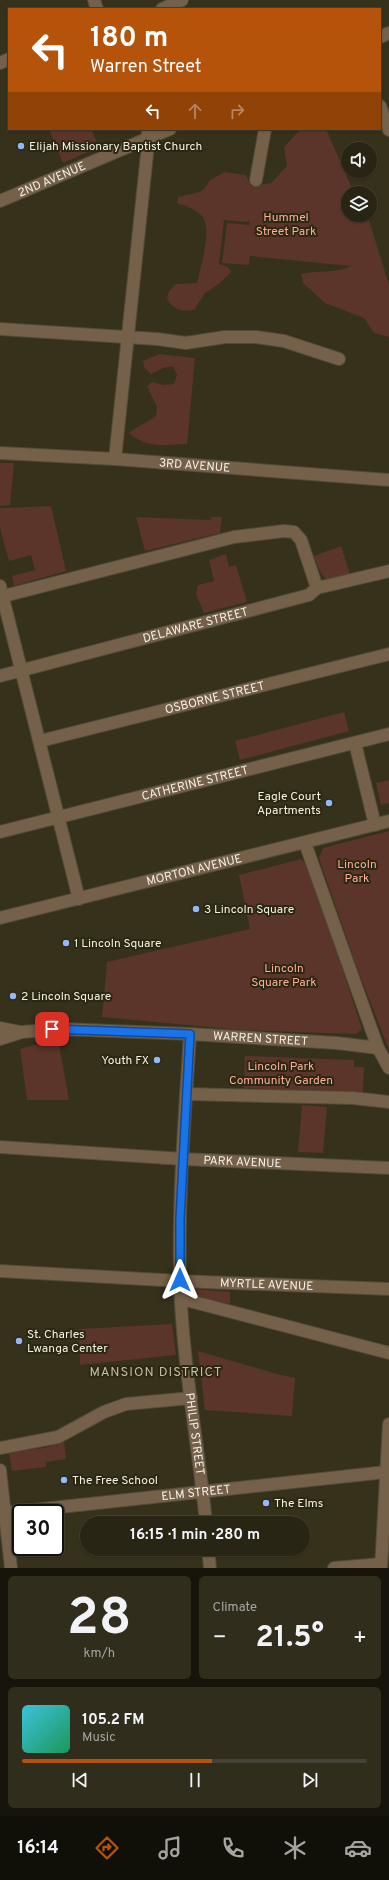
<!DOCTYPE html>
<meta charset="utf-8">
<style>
:root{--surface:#282514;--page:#302d1d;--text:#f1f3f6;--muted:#a5a5a0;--line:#444234;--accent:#b45309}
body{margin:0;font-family:Overpass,sans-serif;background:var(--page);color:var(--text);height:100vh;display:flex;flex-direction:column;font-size:15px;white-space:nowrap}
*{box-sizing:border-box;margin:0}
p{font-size:13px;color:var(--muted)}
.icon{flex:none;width:22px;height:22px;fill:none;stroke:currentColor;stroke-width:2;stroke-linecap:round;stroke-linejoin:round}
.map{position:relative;height:1568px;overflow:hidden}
.panel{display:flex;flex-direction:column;gap:8px;padding:8px;background:#16140b;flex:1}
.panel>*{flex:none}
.hud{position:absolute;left:8px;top:8px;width:373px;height:122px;border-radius:0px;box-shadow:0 1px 3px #0004,0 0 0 1px var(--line);background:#b45309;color:#fff;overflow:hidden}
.fabs{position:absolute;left:341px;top:142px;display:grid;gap:8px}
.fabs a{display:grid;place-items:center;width:36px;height:36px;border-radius:50%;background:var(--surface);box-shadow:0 1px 3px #0004,0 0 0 1px var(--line);font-size:20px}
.speed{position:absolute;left:12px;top:1504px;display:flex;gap:8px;font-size:20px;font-weight:700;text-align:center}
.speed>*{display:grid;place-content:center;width:52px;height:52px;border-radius:50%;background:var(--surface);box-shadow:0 1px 3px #0004,0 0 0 1px var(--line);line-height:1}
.speed .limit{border:2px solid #111;border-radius:6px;background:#fff;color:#111}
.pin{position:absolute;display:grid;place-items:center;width:34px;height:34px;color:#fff;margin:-17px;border-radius:8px;box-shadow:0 2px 6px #0006}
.me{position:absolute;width:44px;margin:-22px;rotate:0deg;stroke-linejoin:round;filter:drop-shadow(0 0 3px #0008)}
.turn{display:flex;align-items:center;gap:14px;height:84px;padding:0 16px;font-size:18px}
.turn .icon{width:52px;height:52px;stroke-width:2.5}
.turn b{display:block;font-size:28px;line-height:34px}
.lanes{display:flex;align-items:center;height:38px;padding:0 16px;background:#0003;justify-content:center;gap:20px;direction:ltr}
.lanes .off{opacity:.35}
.big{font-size:30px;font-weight:700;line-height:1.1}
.panel .widget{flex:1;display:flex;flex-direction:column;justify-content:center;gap:6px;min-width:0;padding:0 14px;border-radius:6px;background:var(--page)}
.panel .dial{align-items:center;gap:0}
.dial b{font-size:52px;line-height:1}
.song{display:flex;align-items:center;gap:12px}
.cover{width:48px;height:48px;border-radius:6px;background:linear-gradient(135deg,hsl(190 70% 55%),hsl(150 70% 35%))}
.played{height:4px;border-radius:2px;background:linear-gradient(90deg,var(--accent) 55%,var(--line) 55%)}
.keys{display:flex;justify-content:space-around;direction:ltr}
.heat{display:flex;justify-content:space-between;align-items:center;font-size:22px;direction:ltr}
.panel .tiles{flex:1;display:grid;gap:8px;grid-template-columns:1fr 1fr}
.widget:last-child{grid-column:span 2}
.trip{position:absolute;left:80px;top:1516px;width:230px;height:40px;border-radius:20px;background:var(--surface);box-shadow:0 1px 3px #0004,0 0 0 1px var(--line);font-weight:700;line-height:40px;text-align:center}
.dock{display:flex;height:64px;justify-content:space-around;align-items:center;background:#100f08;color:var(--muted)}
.dock .icon{width:28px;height:28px}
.dock .selected{color:var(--accent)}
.dock b{font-size:18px;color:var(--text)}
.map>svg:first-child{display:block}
.green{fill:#5b352a}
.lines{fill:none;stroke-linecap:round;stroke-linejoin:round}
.minor-casing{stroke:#4f4c37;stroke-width:14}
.minor{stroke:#75604a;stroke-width:12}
.route-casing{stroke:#114b97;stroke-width:10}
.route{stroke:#1a73e8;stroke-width:7}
.poi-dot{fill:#92b7fd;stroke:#2b2711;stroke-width:1.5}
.labels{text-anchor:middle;stroke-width:4;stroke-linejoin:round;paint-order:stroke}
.poi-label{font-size:12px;fill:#f2f0e2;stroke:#2b2711;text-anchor:start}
.street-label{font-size:12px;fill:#f2f0e2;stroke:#2b2711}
.park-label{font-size:12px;fill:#fdad96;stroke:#2b2711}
.neighbourhood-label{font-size:13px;letter-spacing:1px;fill:#c3bfa4;stroke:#2b2711}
</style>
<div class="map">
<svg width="389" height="1568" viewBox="0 0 389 1568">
<rect width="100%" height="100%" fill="#35311b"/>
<g class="green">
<polygon points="49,129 91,129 99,147 63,163"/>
<path d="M301,129H326L354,193H348V215H367L368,217L389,285V337L374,333L364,318L325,303L303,283L301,274C317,270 336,274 351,266L250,256L249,265L222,263L227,223L249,225L250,221L246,222L224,220L219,264L228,267L231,272L220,283L205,293L194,310C182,312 174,310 167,299L169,291L176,284L197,283C200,268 213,229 202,216C195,209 186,206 177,203L178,197L200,192L205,188L210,180L225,172L246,175L251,186L271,183L287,166L284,147Z"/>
<path d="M159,354L195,358L187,444C164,445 148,449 129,433C137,426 147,423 156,416L157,407L147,386L152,382L163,385L174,384L177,375L173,366L163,368L151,374L144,367L143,361Z"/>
<polygon points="0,463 14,463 10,505 0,506"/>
<polygon points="51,506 66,571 14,586 12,576 35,570 31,555 9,561 0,528 0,508"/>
<polygon points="136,517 211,520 211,517 222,517 220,533 145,551"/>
<path d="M341,546L351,577L330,582C320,576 318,566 314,556Z"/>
<polygon points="226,554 229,567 236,565 247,602 204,613 196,594 198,585 214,581 209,560"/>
<polygon points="344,712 349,731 240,760 235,741"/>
<polygon points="389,780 389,803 381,805 376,783"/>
<polygon points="389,831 389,1050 356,965 319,858 323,848"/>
<polygon points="301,859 305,863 336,949 362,1029 356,1034 241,1030 102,1017 107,962 250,929 239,875"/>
<polygon points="46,1042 59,1044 69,1100 27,1100 20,1049"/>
<polygon points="245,1056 354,1060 354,1067 364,1067 363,1093 244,1088"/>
<polygon points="302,1105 327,1107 323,1153 298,1152"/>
<polygon points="193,1289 230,1292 230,1304 193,1295"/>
<polygon points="172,1324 176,1355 80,1365 79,1329"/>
<polygon points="198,1351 277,1374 295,1378 292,1416 205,1410"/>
<polygon points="64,1442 66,1459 46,1462 46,1467 12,1471 9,1452 44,1448"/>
</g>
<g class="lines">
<g class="minor-casing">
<g id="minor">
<polyline points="94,0 97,9"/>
<polyline points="162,9 182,0"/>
<polyline points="380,37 389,33"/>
<polyline points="0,63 9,59"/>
<polyline points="380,106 389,130"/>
<polyline points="256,180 265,129"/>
<path id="s1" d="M0,201L170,129"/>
<polyline points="0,329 157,339 186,343 225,337 256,337 284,341 339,359"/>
<path id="s2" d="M0,453L115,459L389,480"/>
<polyline points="115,459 147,154 148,129"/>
<polyline points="0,586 79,899"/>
<polyline points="0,597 234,537 284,531 294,532 301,540 317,588"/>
<path id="s3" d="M0,676L309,595L317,588L389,571"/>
<path id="s4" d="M40,741L389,654"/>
<polyline points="355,743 375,825"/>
<path id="s5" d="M0,832L389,734"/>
<polyline points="305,843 378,1048 389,1068"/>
<path id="s6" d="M0,918L389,821"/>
<polyline points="0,1028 20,1032"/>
<path id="s7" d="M190,1034C185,1115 178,1197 180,1279C182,1360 198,1442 206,1523"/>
<path id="s8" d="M0,1039L22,1032L61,1029L190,1034L337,1043L378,1048"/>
<polyline points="186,1094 353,1098 389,1102"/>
<path id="s9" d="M0,1147L183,1159L389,1168"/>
<path id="s10" d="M0,1271L180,1281L389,1289"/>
<polyline points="182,1299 389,1353"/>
<polyline points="0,1448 58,1437 104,1412 126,1404 191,1398"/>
<polyline points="0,1470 11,1568"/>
<path id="s11" d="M5,1513L386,1472"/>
<polyline points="208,1549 210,1568"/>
<polyline points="334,1568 381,1564"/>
<polyline points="381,1568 389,1424"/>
</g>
</g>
<use href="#minor" class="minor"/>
</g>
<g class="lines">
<g class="route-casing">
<polyline id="route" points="52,1029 190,1034 180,1219 180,1280"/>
</g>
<use href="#route" class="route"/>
</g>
<g class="poi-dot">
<circle cx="21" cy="146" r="4"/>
<circle cx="329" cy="803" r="4"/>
<circle cx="196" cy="909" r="4"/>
<circle cx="66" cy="943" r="4"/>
<circle cx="13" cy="996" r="4"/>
<circle cx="157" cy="1060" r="4"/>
<circle cx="19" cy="1341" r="4"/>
<circle cx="64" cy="1480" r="4"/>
<circle cx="266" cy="1503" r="4"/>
</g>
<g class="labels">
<g class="poi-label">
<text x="29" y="150">Elijah Missionary Baptist Church</text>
<text x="321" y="800" text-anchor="end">Eagle Court<tspan x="321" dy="14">Apartments</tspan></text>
<text x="204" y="913">3 Lincoln Square</text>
<text x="74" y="947">1 Lincoln Square</text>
<text x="21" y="1000">2 Lincoln Square</text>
<text x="149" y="1064" text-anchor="end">Youth FX</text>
<text x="27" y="1338">St. Charles<tspan x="27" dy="14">Lwanga Center</tspan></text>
<text x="72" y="1484">The Free School</text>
<text x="274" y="1507">The Elms</text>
</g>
<g class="street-label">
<text dy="4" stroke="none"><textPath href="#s1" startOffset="56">2ND AVENUE</textPath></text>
<text dy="4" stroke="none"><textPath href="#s2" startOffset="195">3RD AVENUE</textPath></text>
<text dy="4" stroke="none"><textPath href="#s3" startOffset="202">DELAWARE STREET</textPath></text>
<text dy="4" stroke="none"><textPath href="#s4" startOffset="180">OSBORNE STREET</textPath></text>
<text dy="4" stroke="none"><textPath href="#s5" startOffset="201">CATHERINE STREET</textPath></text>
<text dy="4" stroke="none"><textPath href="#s6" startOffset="200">MORTON AVENUE</textPath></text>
<text dy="4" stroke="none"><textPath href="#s8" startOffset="262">WARREN STREET</textPath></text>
<text dy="4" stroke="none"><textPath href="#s9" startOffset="243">PARK AVENUE</textPath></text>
<text dy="4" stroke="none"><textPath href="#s10" startOffset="267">MYRTLE AVENUE</textPath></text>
<text dy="4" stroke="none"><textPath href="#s7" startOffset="401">PHILIP STREET</textPath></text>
<text dy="4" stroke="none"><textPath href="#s11" startOffset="192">ELM STREET</textPath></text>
</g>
<g class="park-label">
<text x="286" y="221">Hummel<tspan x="286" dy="14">Street Park</tspan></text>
<text x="357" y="868">Lincoln<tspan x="357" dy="14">Park</tspan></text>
<text x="284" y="972">Lincoln<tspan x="284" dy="14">Square Park</tspan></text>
<text x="281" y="1070">Lincoln Park<tspan x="281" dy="14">Community Garden</tspan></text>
</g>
<g class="neighbourhood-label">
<text x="156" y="1376">MANSION DISTRICT</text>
</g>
</g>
</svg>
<div class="fabs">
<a><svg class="icon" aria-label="sound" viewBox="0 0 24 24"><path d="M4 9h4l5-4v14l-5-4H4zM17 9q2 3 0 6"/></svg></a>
<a><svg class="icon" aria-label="layers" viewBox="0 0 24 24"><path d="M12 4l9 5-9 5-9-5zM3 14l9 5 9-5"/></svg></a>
</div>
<div class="speed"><div class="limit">30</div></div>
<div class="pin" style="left:52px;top:1029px;background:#d93025"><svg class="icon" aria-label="arrive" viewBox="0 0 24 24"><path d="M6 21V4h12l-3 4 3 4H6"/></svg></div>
<svg class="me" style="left:180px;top:1280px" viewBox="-20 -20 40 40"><path d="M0-17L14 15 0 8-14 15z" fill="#1a73e8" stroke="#fff" stroke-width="4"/></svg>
<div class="trip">16:15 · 1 min · 280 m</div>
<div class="hud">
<div class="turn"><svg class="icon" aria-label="left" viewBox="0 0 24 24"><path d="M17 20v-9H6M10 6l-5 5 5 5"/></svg><div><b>180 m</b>Warren Street</div></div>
<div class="lanes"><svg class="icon" aria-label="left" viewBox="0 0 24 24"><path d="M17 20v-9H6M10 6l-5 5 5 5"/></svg><svg class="icon off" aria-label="ahead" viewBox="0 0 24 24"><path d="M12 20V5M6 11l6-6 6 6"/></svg><svg class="icon off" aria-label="right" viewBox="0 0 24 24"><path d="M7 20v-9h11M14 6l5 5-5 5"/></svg></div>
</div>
</div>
<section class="panel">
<div class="tiles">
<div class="widget dial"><b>28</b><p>km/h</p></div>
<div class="widget"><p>Climate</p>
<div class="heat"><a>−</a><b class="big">21.5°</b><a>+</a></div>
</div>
<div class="widget">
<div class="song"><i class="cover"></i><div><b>105.2 FM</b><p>Music</p></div></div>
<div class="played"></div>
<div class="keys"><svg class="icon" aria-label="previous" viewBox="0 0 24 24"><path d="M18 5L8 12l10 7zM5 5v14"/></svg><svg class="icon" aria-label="pause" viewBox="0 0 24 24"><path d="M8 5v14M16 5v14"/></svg><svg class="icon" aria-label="next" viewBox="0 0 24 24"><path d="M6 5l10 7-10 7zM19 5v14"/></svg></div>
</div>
</div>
</section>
<nav class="dock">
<b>16:14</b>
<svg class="icon selected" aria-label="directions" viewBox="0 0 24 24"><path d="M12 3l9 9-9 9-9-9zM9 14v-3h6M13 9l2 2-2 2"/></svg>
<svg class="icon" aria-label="music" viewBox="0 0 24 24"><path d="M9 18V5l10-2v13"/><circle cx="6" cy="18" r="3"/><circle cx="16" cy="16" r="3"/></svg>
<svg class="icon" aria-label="phone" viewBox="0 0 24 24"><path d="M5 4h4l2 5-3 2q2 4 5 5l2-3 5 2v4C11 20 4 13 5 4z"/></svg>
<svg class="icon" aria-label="climate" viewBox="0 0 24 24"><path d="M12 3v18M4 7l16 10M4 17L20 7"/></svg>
<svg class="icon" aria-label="car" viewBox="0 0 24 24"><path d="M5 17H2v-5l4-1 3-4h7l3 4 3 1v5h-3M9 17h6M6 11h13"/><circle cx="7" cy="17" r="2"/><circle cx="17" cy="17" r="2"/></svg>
</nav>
